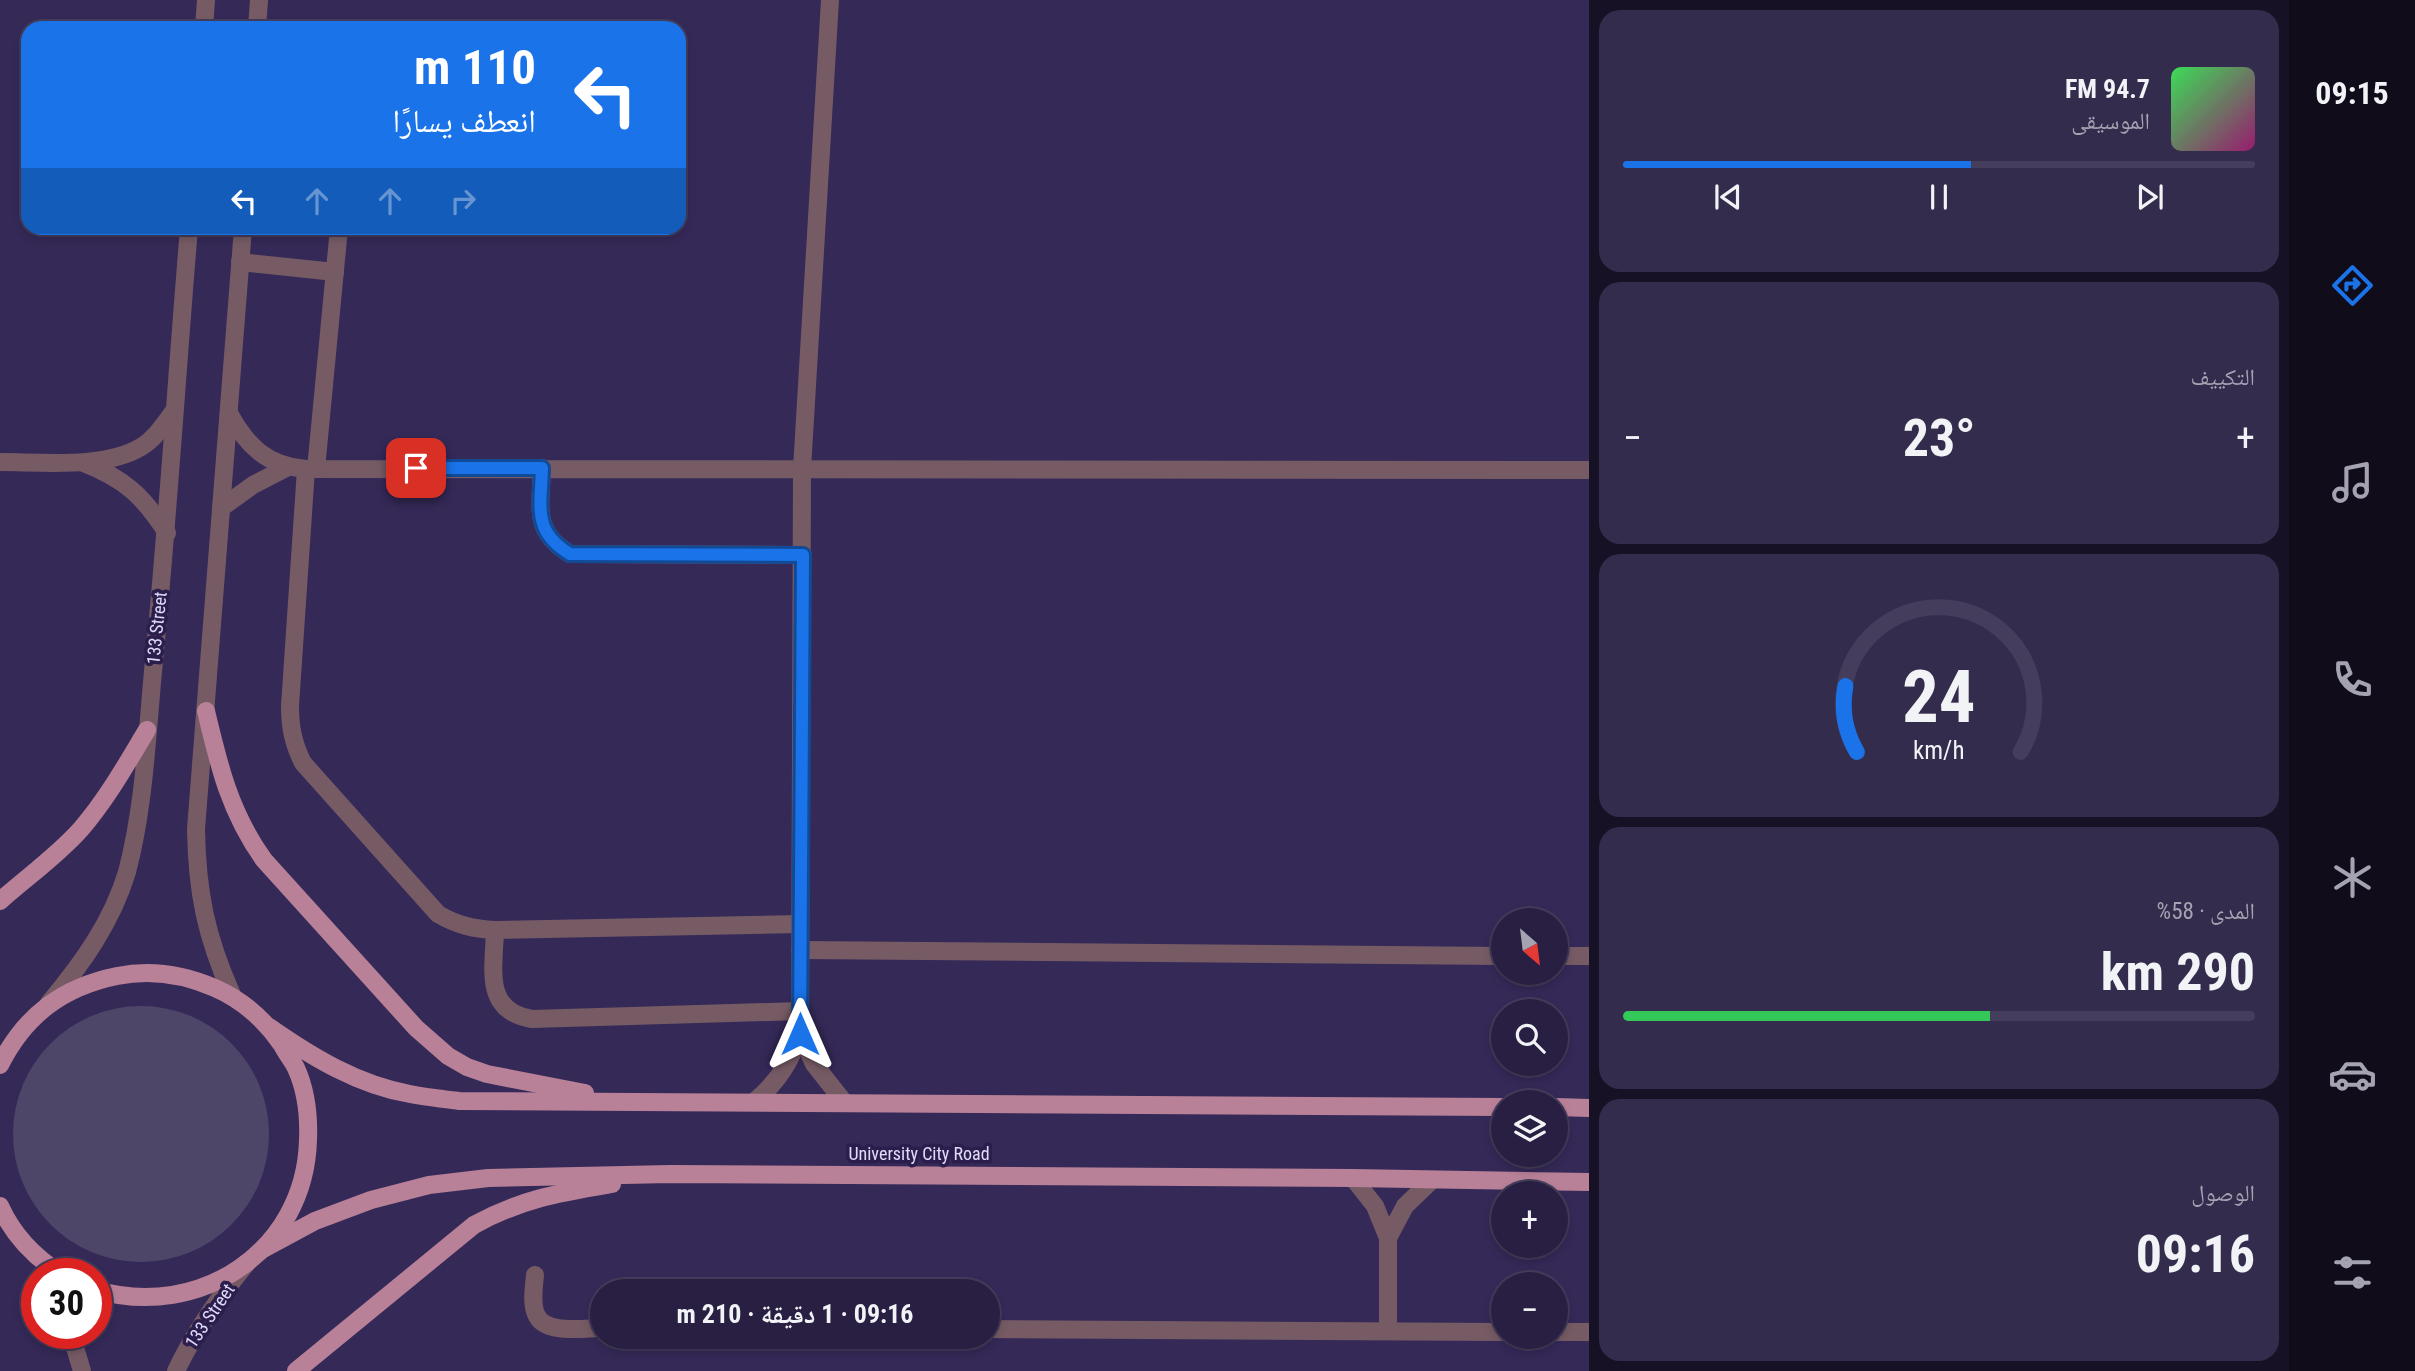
<!DOCTYPE html>
<html lang="ar">
<meta charset="utf-8">
<style>
:root{--surface:#281f42;--page:#342c4d;--text:#f1f3f6;--muted:#a5a2b2;--line:#443d5b;--accent:#1a73e8}
body{margin:0;font-family:"Roboto Condensed","Noto Naskh Arabic",sans-serif;background:var(--page);color:var(--text);direction:rtl;height:100vh;display:flex;flex-direction:column;font-size:26px;white-space:nowrap}
*{box-sizing:border-box;margin:0}
p{font-size:23px;color:var(--muted)}
.icon{flex:none;width:38px;height:38px;fill:none;stroke:currentColor;stroke-width:2;stroke-linecap:round;stroke-linejoin:round}
.map{position:relative;flex:1;overflow:hidden;direction:ltr}
.details{display:flex;flex-direction:column;gap:10px;padding:10px;background:#161124;width:700px}
.details>*{flex:none}
.hud{position:absolute;left:21px;top:21px;width:665px;height:214px;border-radius:21px;box-shadow:0 4px 10px #0003,0 0 0 2px var(--line);direction:rtl;background:#1a73e8;color:#fff;overflow:hidden}
.needle{width:46px;rotate:152deg}
.fabs{position:absolute;left:1491px;top:908px;display:grid;gap:14px}
.fabs a{display:grid;place-items:center;width:77px;height:77px;border-radius:50%;background:var(--surface);box-shadow:0 4px 10px #0003,0 0 0 2px var(--line);font-size:35px}
.speed{position:absolute;left:21px;top:1258px;display:flex;gap:14px;font-size:35px;font-weight:700;text-align:center}
.speed>*{display:grid;place-content:center;width:91px;height:91px;border-radius:50%;background:var(--surface);box-shadow:0 4px 10px #0003,0 0 0 2px var(--line);line-height:1}
.speed .limit{border:10px solid #d22;background:#fff;color:#111}
.pin{position:absolute;display:grid;place-items:center;width:60px;height:60px;color:#fff;margin:-30px;border-radius:14px;box-shadow:0 4px 10px #0006}
.me{position:absolute;width:77px;margin:-38px;rotate:0deg;stroke-linejoin:round;filter:drop-shadow(0 0 5px #0008)}
.turn{display:flex;align-items:center;gap:24px;height:147px;padding:0 35px;font-size:32px}
.turn .icon{width:91px;height:91px;stroke-width:2.5}
.turn b{display:block;font-size:49px;line-height:60px}
.lanes{display:flex;align-items:center;height:66px;padding:0 35px;background:#0003;justify-content:center;gap:35px;direction:ltr}
.lanes .off{opacity:.35}
.big{font-size:52px;font-weight:700;line-height:1.1}
.details .card{flex:1;display:flex;flex-direction:column;justify-content:center;gap:10px;min-width:0;padding:0 24px;border-radius:21px;background:var(--page)}
.details .dial{align-items:center;gap:0}
.dial svg{height:182px;overflow:visible;fill:none;stroke:var(--line);stroke-width:7;stroke-linecap:round;text-anchor:middle}
.dial text{fill:var(--text);stroke:none}
.song{display:flex;align-items:center;gap:21px}
.cover{width:84px;height:84px;border-radius:10px;background:linear-gradient(135deg,hsl(130 70% 55%),hsl(320 70% 35%))}
.played{height:7px;border-radius:4px;background:linear-gradient(90deg,var(--accent) 55%,var(--line) 55%)}
.keys{display:flex;justify-content:space-around;direction:ltr}
.heat{display:flex;justify-content:space-between;align-items:center;font-size:38px;direction:ltr}
.charge{height:10px;border-radius:5px;background:linear-gradient(90deg,#34c759 58%,var(--line) 0)}
.trip{position:absolute;left:590px;top:1279px;width:410px;height:70px;border-radius:35px;background:var(--surface);box-shadow:0 4px 10px #0003,0 0 0 2px var(--line);font-weight:700;line-height:70px;text-align:center;direction:rtl}
main{display:flex;flex:1;min-height:0}
.tabs{display:flex;flex-direction:column;width:126px;justify-content:space-around;align-items:center;background:#100c1a;color:var(--muted)}
.tabs .icon{width:49px;height:49px}
.tabs .on{color:var(--accent)}
.tabs b{font-size:32px;color:var(--text)}
.map>svg:first-child{display:block}
.green{fill:#4d4668}
.lines{fill:none;stroke-linecap:round;stroke-linejoin:round}
.minor{stroke:#765b65;stroke-width:18}
.major{stroke:#b88197;stroke-width:18}
.route-casing{stroke:#114b97;stroke-width:18}
.route{stroke:#1a73e8;stroke-width:12}
.labels{text-anchor:middle;stroke-width:7;stroke-linejoin:round;paint-order:stroke}
.street-label{font-size:18px;fill:#e0dbf9;stroke:#2b1e4d}
</style>
<main>
<nav class="tabs">
<b>09:15</b>
<svg class="icon on" aria-label="directions" viewBox="0 0 24 24"><path d="M12 3l9 9-9 9-9-9zM9 14v-3h6M13 9l2 2-2 2"/></svg>
<svg class="icon" aria-label="music" viewBox="0 0 24 24"><path d="M9 18V5l10-2v13"/><circle cx="6" cy="18" r="3"/><circle cx="16" cy="16" r="3"/></svg>
<svg class="icon" aria-label="phone" viewBox="0 0 24 24"><path d="M5 4h4l2 5-3 2q2 4 5 5l2-3 5 2v4C11 20 4 13 5 4z"/></svg>
<svg class="icon" aria-label="climate" viewBox="0 0 24 24"><path d="M12 3v18M4 7l16 10M4 17L20 7"/></svg>
<svg class="icon" aria-label="car" viewBox="0 0 24 24"><path d="M5 17H2v-5l4-1 3-4h7l3 4 3 1v5h-3M9 17h6M6 11h13"/><circle cx="7" cy="17" r="2"/><circle cx="17" cy="17" r="2"/></svg>
<svg class="icon" aria-label="filters" viewBox="0 0 24 24"><path d="M4 7h16M4 17h16"/><circle cx="9" cy="7" r="2"/><circle cx="15" cy="17" r="2"/></svg>
</nav>
<section class="details">
<div class="card">
<div class="song"><i class="cover"></i><div><b>94.7 FM</b><p>الموسيقى</p></div></div>
<div class="played"></div>
<div class="keys"><svg class="icon" aria-label="previous" viewBox="0 0 24 24"><path d="M18 5L8 12l10 7zM5 5v14"/></svg><svg class="icon" aria-label="pause" viewBox="0 0 24 24"><path d="M8 5v14M16 5v14"/></svg><svg class="icon" aria-label="next" viewBox="0 0 24 24"><path d="M6 5l10 7-10 7zM19 5v14"/></svg></div>
</div>
<div class="card"><p>التكييف</p>
<div class="heat"><a>−</a><b class="big">23°</b><a>+</a></div>
</div>
<div class="card dial"><svg viewBox="0 0 100 80">
<path d="M14 69A42 42 0 1 1 86 69"/>
<path d="M14 69A42 42 0 0 1 9 40" stroke="#1a73e8"/>
<text x="50" y="56" font-size="32" font-weight="700">24</text>
<text x="50" y="72" font-size="11">km/h</text>
</svg></div>
<div class="card"><p>المدى · 58%</p><b class="big">290 km</b><div class="charge"></div></div>
<div class="card"><p>الوصول</p><b class="big">09:16</b></div>
</section>
<div class="map">
<svg width="1589" height="1371" viewBox="0 0 1589 1371">
<rect width="100%" height="100%" fill="#352958"/>
<circle class="green" cx="141" cy="1134" r="128"/>
<g class="lines">
<g class="minor">
<polyline points="204,28 206,0"/>
<polyline points="257,28 259,0"/>
<polyline points="240,262 335,272"/>
<path d="M229,413C247,446 267,466 306,469L1589,470"/>
<path d="M0,462C41,462 105,469 141,447C155,439 164,424 174,411"/>
<path d="M84,463C125,479 143,496 167,533"/>
<path d="M542,468C541,507 532,531 570,554L803,555"/>
<path d="M306,469L290,706C290,727 293,743 303,763L438,914C457,925 473,929 495,930L800,924"/>
<polyline points="316,469 339,228"/>
<polyline points="221,508 253,485 288,467"/>
<path d="M495,930C494,969 483,1011 532,1019L800,1011"/>
<polyline points="800,950 1503,956"/>
<polyline points="1556,956 1589,956"/>
<path d="M232,995C206,936 197,893 196,829L243,228"/>
<path d="M49,1003C82,964 112,922 127,872C145,804 147,731 154,661C168,517 177,372 189,228"/>
<polyline points="800,1034 814,1064 844,1102"/>
<path d="M755,1101C777,1083 791,1062 800,1034L802,469L830,0"/>
<polyline points="1353,1178 1375,1206 1388,1238 1388,1331"/>
<polyline points="1388,1238 1405,1206 1432,1180"/>
<path d="M535,1275C534,1287 531,1302 536,1314C544,1335 584,1328 602,1328"/>
<polyline points="987,1329 1503,1332"/>
<polyline points="1556,1332 1589,1332"/>
<polyline points="71,1334 82,1371"/>
<path d="M176,1371C195,1331 219,1297 247,1263"/>
</g>
<g class="major">
<path d="M206,711C219,766 230,813 264,860L416,1028L448,1056L467,1067L487,1074L585,1093"/>
<path d="M0,901C27,877 57,856 81,829C107,799 127,763 147,730"/>
<path d="M269,1027C312,1057 358,1085 410,1094C426,1097 443,1099 459,1101L1503,1107"/>
<path d="M0,1065C25,1015 63,987 117,976C151,969 183,974 215,988C242,1000 265,1020 282,1045C286,1053 292,1060 296,1068C306,1090 309,1116 308,1140C305,1251 200,1320 96,1290"/>
<polyline points="1556,1107 1589,1108"/>
<path d="M0,1206C13,1235 34,1257 61,1274"/>
<polyline points="263,1249 315,1221 371,1200 429,1185 488,1178 670,1174 1353,1178 1589,1182"/>
<path d="M296,1371L474,1225C521,1199 559,1193 612,1184"/>
</g>
</g>
<g class="lines">
<g class="route-casing">
<path id="route" d="M416,468H542C541,507 532,531 570,554L803,555L800,1034"/>
</g>
<use href="#route" class="route"/>
</g>
<g class="labels">
<g class="street-label">
<text transform="translate(157 628) rotate(-84)" y="6">133 Street</text>
<text x="919" y="1160">University City Road</text>
<text transform="translate(210 1316) rotate(-56)" y="6">133 Street</text>
</g>
</g>
</svg>
<div class="fabs">
<a><svg class="needle" viewBox="-14 -14 28 28"><path d="M0-13l5 13h-10z" fill="#e53935"/><path d="M0 13l5-13h-10z" fill="#a5a2b2"/></svg></a>
<a><svg class="icon" aria-label="search" viewBox="0 0 24 24"><circle cx="10" cy="10" r="6"/><path d="M15 15l6 6"/></svg></a>
<a><svg class="icon" aria-label="layers" viewBox="0 0 24 24"><path d="M12 4l9 5-9 5-9-5zM3 14l9 5 9-5"/></svg></a>
<a>+</a>
<a>−</a>
</div>
<div class="speed"><div class="limit">30</div></div>
<div class="pin" style="left:416px;top:468px;background:#d93025"><svg class="icon" aria-label="arrive" viewBox="0 0 24 24"><path d="M6 21V4h12l-3 4 3 4H6"/></svg></div>
<svg class="me" style="left:800px;top:1034px" viewBox="-20 -20 40 40"><path d="M0-17L14 15 0 8-14 15z" fill="#1a73e8" stroke="#fff" stroke-width="4"/></svg>
<div class="trip">09:16 · 1 دقيقة · 210 m</div>
<div class="hud">
<div class="turn"><svg class="icon" aria-label="left" viewBox="0 0 24 24"><path d="M17 20v-9H6M10 6l-5 5 5 5"/></svg><div><b>110 m</b>انعطف يسارًا</div></div>
<div class="lanes"><svg class="icon" aria-label="left" viewBox="0 0 24 24"><path d="M17 20v-9H6M10 6l-5 5 5 5"/></svg><svg class="icon off" aria-label="ahead" viewBox="0 0 24 24"><path d="M12 20V5M6 11l6-6 6 6"/></svg><svg class="icon off" aria-label="ahead" viewBox="0 0 24 24"><path d="M12 20V5M6 11l6-6 6 6"/></svg><svg class="icon off" aria-label="right" viewBox="0 0 24 24"><path d="M7 20v-9h11M14 6l5 5-5 5"/></svg></div>
</div>
</div>
</main>
